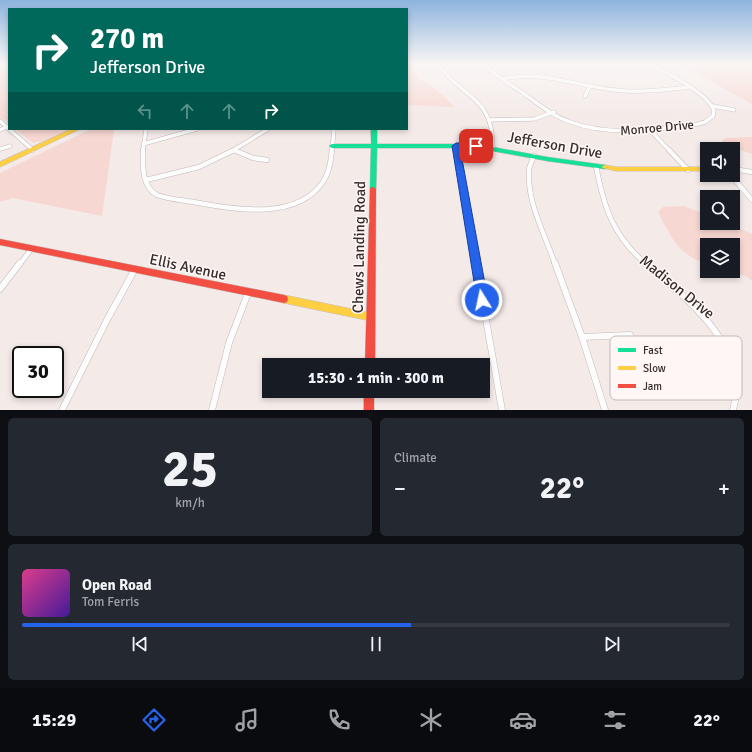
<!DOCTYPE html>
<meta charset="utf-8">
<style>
:root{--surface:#171b24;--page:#242831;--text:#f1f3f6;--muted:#9ea1a6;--line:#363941;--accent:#2563eb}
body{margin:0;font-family:Signika,sans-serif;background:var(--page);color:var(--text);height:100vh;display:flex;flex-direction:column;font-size:15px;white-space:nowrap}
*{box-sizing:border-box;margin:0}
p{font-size:13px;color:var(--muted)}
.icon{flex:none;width:22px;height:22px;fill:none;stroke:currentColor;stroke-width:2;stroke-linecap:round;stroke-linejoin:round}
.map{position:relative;height:410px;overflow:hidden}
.panel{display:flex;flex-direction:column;gap:8px;padding:8px;background:#0d0f14;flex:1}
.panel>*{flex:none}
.hud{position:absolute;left:8px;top:8px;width:400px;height:122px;border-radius:0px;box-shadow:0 2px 6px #0003;background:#00695c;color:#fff;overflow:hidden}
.controls{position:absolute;left:700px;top:142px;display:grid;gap:8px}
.controls a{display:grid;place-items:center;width:40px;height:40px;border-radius:0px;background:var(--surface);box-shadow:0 2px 6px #0003;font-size:20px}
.speed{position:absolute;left:12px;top:346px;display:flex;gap:8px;font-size:20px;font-weight:700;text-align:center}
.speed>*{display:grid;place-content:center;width:52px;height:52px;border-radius:50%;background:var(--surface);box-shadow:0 2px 6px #0003;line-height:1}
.speed .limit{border:2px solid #111;border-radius:6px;background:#fff;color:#111}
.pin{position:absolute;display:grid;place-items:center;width:34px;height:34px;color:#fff;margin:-17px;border-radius:8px;box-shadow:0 2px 6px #0006}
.me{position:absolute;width:44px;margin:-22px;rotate:350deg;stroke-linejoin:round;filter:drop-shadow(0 0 3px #0008)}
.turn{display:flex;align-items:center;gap:14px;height:84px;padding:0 16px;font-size:18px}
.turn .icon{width:52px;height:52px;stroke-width:2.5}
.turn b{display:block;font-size:28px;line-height:34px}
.lanes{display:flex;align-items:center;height:38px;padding:0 16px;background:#0003;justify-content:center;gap:20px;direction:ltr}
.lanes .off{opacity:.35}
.big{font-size:30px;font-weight:800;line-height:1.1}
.panel .card{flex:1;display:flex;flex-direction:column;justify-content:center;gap:6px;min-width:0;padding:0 14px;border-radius:6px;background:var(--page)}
.panel .dial{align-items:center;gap:0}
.dial b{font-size:52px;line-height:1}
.song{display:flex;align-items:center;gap:12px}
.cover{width:48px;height:48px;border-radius:6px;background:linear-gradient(135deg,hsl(330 70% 55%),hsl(260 70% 35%))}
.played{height:4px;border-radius:2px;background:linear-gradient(90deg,var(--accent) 55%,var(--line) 55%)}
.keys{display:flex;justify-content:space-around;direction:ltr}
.heat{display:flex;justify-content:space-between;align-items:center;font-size:22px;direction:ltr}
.panel .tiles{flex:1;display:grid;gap:8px;grid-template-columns:1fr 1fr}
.card:last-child{grid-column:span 2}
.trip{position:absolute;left:262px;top:358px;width:228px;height:40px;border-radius:0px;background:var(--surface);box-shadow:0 2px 6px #0003;font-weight:800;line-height:40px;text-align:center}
.tab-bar{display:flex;height:64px;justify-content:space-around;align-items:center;background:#090b0e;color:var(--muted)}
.tab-bar .icon{width:28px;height:28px}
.tab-bar .on{color:var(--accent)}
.tab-bar b{font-size:18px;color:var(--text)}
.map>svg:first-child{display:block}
.green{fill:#f7d7d1}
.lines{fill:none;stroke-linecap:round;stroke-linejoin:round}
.street-far2-casing{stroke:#c2bab9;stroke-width:4.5}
.street-far1-casing{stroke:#c2bab9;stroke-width:5.5}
.street-casing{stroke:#c2bab9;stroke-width:7}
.fast-casing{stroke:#c2bab9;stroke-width:1}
.slow-casing{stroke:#c2bab9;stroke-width:1}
.jam-casing{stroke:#c2bab9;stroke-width:1}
.street-far2{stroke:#fdfcfc;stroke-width:3.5}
.street-far1{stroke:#fdfcfc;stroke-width:4.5}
.street{stroke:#fdfcfc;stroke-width:6}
.fast{fill:#16e098;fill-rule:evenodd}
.slow{fill:#ffcf43;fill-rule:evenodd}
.jam{fill:#f24e42;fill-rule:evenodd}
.route{fill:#2563eb;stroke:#184099}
.labels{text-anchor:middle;stroke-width:3;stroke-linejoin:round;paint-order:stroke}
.far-street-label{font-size:13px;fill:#352e2c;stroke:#fff7f5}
.street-label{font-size:15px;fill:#352e2c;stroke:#fff7f5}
.key{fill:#fff7f5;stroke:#c2bbb9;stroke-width:1}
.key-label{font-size:11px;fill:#352e2c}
</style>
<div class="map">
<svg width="752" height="410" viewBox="0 0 752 410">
<rect width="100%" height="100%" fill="#f4eae8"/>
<g class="green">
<polygon points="407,64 414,64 419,78 444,96 454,107 407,105"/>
<polygon points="680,64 752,64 752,104"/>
<polygon points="9,71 9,124 0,117 0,74"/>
<polygon points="15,129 70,129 47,140 33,143"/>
<polygon points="91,129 114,129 102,216 13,198 0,202 0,173"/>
<polygon points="752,137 752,154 721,143 725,138"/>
<path d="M684,206L707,215V223H726L752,234V281L746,276L729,271H733V245H707V264C677,254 672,238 658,212L663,207Z"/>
</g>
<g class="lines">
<g class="street-far2-casing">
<g id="street-far2">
<path d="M438,64C462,99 493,95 493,148"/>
<path d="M484,64C495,76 510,84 523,93C538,104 553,116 570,122C611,137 656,129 698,124L705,122L713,116L714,110C704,90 668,74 649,64"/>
<polyline points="591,64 614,67 650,64"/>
<path d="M502,79C545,70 574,86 615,90C640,93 664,90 689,87"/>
<polyline points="585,96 590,86"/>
<polyline points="713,106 734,110"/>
<polyline points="489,120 534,119 554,112"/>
<polyline points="0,121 9,129"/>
<polyline points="9,129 33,150"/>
<polyline points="649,129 670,151"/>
<polyline points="0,130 7,127"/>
<polyline points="143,144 197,129"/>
<polyline points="456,146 457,151"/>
<polyline points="0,149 10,146"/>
<polyline points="234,150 236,151"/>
<polyline points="143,151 146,129"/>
<polyline points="232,151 268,129"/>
<polyline points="332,151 334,129"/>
</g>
</g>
<g class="street-far1-casing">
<g id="street-far1">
<path d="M143,150C143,165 141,186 157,195C170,200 185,200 199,203C236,210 297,220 323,182C329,173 331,161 332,150"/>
<polyline points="234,150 253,158 267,160"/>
<polyline points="457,150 477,264"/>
<polyline points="669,150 688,170"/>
<path d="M534,156C532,161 529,166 529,171C527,202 545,235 555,264"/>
<path d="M596,166C604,208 613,236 646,264"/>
<polyline points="733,169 752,172"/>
<polyline points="731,175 752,200"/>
<polyline points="146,180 199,167 234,150"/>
<polyline points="20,264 32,248"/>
</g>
</g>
<g class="street-casing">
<g id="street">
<polyline points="476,263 502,410"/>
<polyline points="555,263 582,337 605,410"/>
<path d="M645,263C683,296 752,346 733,410"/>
<polyline points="0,289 20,263"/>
<polyline points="582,337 630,335"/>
<polyline points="62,410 108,318 135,269"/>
<polyline points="212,410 229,343 248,293"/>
</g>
</g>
<g class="fast-casing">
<polygon id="fast" points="371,129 377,129 377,144 476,144 547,157 605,165 608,167 605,169 547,161 476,148 377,148 376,189 373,191 370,189 371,148 332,148 329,146 332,144 371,144"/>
</g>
<g class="slow-casing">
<g id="slow">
<polygon points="72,129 80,129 0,167 0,162"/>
<polygon points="605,165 616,167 707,167 707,171 616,171 603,168 602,167 603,166"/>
<polygon points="284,295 371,313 374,314 375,317 374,320 371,321 284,303 281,302 280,299 281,296"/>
</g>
</g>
<g class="jam-casing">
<g id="jam">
<polygon points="371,187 373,187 376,189 375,365 365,365 370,189"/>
<polygon points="0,239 284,295 287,296 288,299 287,302 284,303 0,245"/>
<rect x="364" y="391" width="10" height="19"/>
</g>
</g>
<use href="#street-far2" class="street-far2"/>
<use href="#street-far1" class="street-far1"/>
<use href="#street" class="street"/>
<use href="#fast" class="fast"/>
<use href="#slow" class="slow"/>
<use href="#jam" class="jam"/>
</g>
<linearGradient id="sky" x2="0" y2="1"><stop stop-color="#8db4de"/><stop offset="0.53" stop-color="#faf6f5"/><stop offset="1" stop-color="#faf6f5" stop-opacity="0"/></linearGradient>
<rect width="752" height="121" fill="url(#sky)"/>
<polygon class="route" points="456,143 476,143 480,146 476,148 460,148 488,300 486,303 482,305 479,303 477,300 452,146"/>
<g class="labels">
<g class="far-street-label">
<text transform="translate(657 127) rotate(-5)" y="5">Monroe Drive</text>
</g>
<g class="street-label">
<text transform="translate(555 145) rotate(10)" y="5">Jefferson Drive</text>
<text transform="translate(359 247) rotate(-89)" y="5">Chews Landing Road</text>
<text transform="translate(188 267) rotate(12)" y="5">Ellis Avenue</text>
<text transform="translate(677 287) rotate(39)" y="5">Madison Drive</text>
</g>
</g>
<rect x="610" y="336" width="132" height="64" rx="6" class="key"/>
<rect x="618" y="348" width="18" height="4" fill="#16e098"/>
<rect x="618" y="366" width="18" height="4" fill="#ffcf43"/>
<rect x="618" y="384" width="18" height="4" fill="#f24e42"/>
<g class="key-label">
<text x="643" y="354">Fast</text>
<text x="643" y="372">Slow</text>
<text x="643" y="390">Jam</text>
</g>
</svg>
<div class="controls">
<a><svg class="icon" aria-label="sound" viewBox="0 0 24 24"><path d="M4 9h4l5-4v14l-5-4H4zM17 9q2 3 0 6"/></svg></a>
<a><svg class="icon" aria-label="search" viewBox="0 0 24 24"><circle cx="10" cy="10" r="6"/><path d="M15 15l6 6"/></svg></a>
<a><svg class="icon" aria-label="layers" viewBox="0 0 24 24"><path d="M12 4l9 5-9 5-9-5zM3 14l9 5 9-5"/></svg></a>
</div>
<div class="speed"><div class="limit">30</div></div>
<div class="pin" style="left:476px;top:146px;background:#d93025"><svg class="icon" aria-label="arrive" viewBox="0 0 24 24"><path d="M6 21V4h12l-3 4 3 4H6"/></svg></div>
<svg class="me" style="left:482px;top:300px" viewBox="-20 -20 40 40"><circle r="17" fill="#2563eb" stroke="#fff" stroke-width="3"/><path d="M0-11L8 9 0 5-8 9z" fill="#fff"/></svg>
<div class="trip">15:30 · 1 min · 300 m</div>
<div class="hud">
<div class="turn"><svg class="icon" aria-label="right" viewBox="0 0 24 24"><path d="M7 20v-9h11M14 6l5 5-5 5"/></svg><div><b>270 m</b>Jefferson Drive</div></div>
<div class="lanes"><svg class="icon off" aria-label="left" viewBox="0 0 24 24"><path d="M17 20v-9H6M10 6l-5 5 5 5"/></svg><svg class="icon off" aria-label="ahead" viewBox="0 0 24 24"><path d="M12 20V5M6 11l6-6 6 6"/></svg><svg class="icon off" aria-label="ahead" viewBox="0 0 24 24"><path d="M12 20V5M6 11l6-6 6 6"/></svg><svg class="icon" aria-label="right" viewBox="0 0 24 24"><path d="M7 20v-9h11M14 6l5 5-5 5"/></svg></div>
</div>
</div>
<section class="panel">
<div class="tiles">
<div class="card dial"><b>25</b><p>km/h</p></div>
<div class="card"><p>Climate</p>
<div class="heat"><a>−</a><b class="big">22°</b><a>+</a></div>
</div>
<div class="card">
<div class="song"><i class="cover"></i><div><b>Open Road</b><p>Tom Ferris</p></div></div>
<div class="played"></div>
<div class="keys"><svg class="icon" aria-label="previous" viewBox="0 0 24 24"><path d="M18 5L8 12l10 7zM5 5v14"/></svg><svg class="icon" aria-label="pause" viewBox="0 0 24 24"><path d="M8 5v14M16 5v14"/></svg><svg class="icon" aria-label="next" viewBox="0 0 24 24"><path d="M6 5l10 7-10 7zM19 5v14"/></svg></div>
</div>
</div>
</section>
<nav class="tab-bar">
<b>15:29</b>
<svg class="icon on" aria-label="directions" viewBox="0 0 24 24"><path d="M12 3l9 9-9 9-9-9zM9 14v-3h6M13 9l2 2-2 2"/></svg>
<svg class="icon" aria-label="music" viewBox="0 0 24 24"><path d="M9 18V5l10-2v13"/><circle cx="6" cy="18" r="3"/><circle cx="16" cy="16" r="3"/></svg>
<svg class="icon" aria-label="phone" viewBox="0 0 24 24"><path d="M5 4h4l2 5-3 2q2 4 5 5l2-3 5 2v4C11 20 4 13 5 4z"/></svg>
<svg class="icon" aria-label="climate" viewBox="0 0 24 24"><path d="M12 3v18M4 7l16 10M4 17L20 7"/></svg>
<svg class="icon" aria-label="car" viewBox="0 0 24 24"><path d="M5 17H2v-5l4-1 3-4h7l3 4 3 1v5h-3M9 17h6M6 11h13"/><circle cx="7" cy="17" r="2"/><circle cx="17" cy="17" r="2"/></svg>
<svg class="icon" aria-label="filters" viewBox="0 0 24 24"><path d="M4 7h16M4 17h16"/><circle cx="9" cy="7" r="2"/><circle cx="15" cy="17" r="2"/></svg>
<b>22°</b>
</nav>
